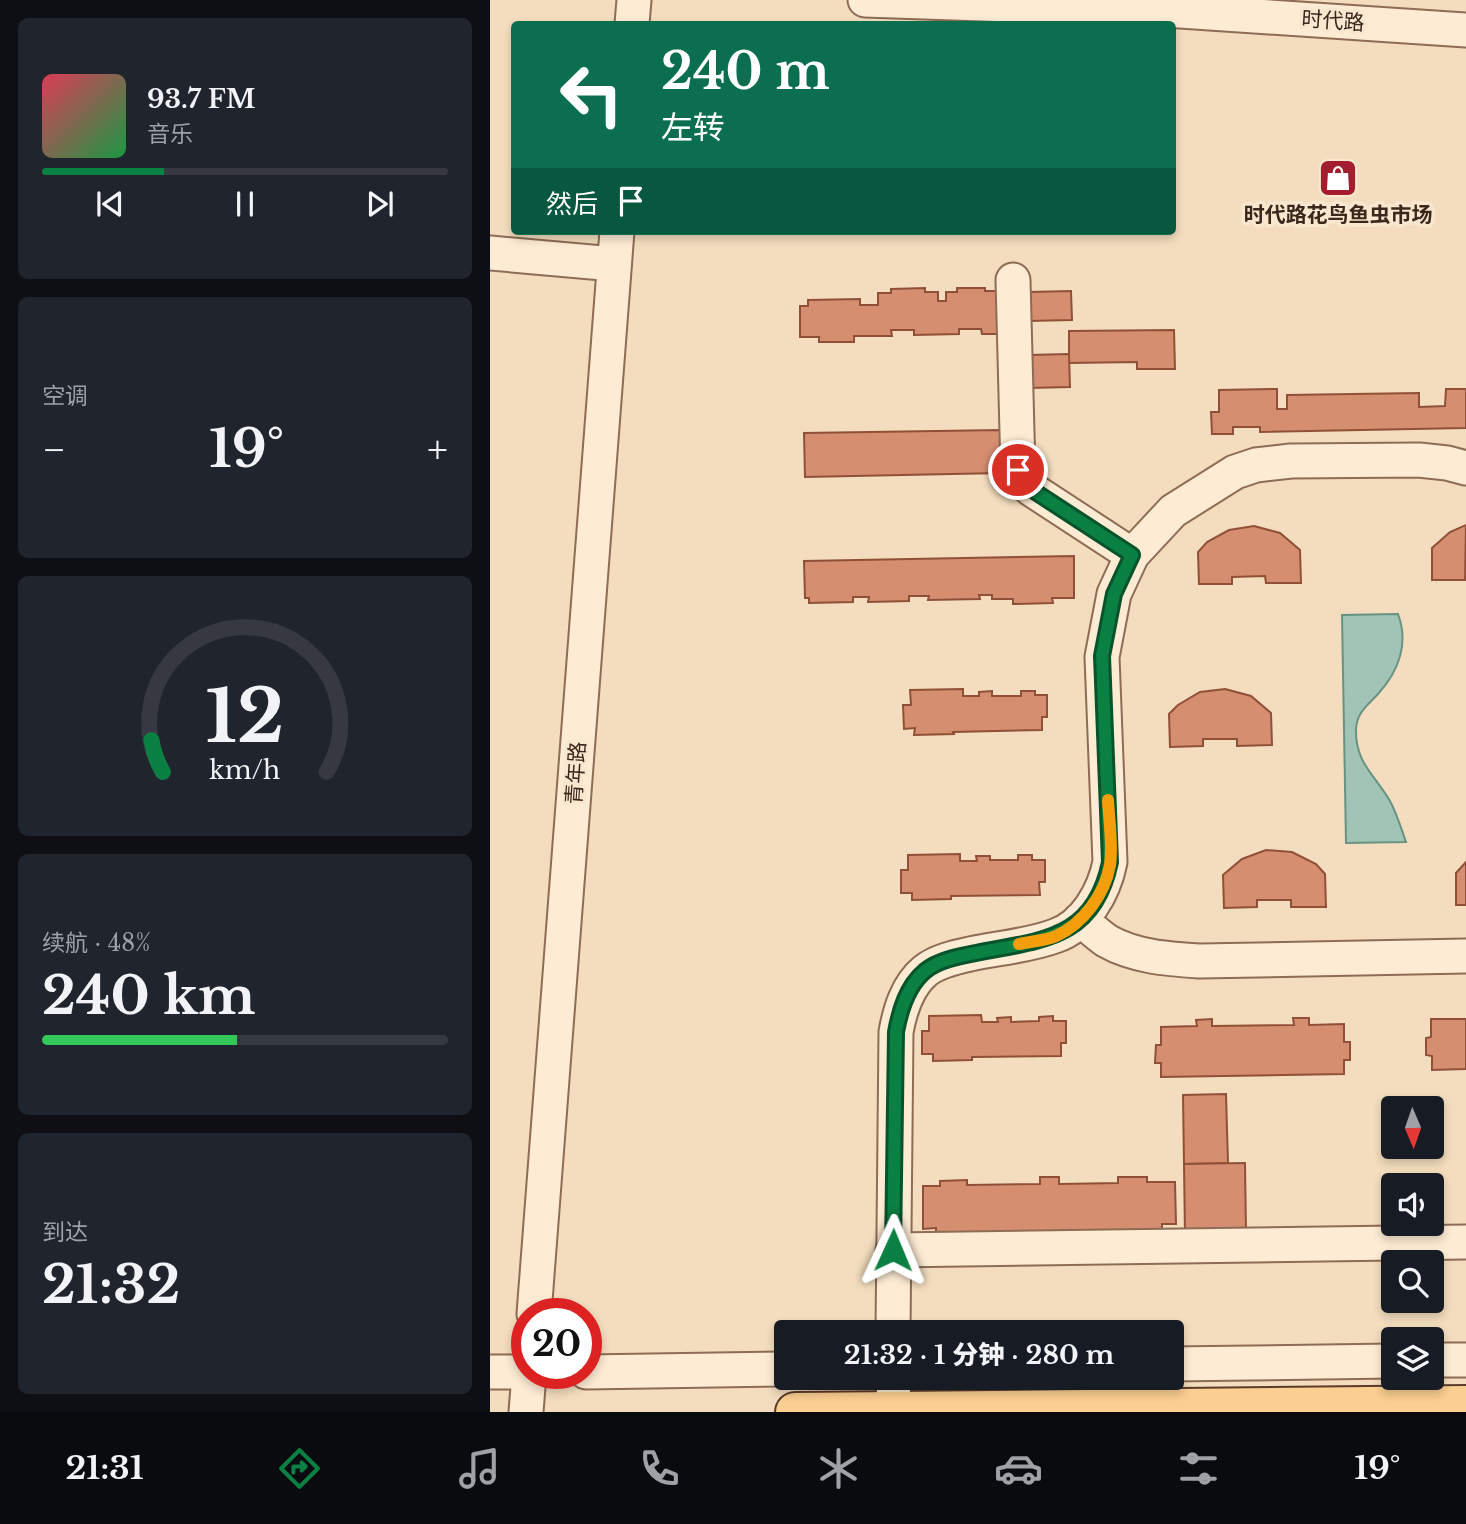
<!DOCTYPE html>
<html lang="zh">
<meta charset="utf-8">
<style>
:root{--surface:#171b24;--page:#20242c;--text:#f1f3f6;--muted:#9ea1a6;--line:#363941;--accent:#0b8043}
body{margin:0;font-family:"Libre Baskerville","Noto Sans SC",serif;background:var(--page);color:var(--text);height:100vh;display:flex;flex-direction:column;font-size:26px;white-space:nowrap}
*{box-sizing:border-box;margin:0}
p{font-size:23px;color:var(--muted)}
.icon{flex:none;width:38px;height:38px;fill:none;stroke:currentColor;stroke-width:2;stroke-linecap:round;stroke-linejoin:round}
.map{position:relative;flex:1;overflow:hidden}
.panel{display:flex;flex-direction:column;gap:18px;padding:18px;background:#0d0f14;width:490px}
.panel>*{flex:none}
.hud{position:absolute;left:21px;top:21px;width:665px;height:214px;border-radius:7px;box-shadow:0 4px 10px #0003;background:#0b6e4f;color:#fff;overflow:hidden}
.needle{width:46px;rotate:178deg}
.fabs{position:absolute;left:891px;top:1096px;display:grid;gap:14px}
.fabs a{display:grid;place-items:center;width:63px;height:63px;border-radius:7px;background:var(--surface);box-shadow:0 4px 10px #0003;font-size:35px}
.speed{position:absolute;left:21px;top:1298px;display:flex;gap:14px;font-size:35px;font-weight:700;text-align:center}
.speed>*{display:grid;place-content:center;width:91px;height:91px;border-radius:50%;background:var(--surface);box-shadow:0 4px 10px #0003;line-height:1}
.speed .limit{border:10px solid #d22;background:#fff;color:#111}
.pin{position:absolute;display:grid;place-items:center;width:60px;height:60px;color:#fff;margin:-30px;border:4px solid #fff;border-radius:50%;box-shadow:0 2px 7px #0007}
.me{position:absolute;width:77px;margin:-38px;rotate:1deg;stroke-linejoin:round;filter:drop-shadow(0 0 5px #0008)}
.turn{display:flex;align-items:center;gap:24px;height:147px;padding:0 35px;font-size:32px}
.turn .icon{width:91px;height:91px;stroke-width:2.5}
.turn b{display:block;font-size:49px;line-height:60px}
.then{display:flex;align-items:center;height:66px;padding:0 35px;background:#0003;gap:14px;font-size:26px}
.big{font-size:52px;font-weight:800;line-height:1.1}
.panel .tile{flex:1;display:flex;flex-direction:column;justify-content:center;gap:10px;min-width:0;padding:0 24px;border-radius:10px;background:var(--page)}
.panel .dial{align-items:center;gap:0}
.dial svg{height:182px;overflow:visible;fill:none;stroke:var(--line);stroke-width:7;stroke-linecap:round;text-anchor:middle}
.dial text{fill:var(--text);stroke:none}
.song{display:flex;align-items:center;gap:21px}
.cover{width:84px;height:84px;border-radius:10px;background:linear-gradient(135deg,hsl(350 70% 55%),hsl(140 70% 35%))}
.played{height:7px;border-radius:4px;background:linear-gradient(90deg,var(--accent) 30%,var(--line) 30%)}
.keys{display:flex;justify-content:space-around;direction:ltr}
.heat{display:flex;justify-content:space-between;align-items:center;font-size:38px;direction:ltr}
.charge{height:10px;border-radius:5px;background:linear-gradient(90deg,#34c759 48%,var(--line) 0)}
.trip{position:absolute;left:284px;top:1320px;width:410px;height:70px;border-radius:7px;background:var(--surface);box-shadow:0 4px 10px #0003;font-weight:800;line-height:70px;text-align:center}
.menu{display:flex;height:112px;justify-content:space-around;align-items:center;background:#090b0e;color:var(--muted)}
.menu .icon{width:49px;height:49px}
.menu .on{color:var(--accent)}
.menu b{font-size:32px;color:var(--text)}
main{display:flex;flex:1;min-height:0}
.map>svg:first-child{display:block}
.water{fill:#a2c4b6;stroke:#689383;stroke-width:2}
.building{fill:#d68e70;stroke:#905038;stroke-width:2}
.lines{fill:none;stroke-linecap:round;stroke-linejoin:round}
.minor-casing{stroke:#8e6c55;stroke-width:37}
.major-casing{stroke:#5b3b2a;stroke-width:42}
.minor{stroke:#fdebd3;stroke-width:33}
.major{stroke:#fbce91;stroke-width:38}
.route-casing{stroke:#07532c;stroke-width:18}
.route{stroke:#0b8043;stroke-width:12}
.slow{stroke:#f59e0b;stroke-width:12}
.labels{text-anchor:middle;stroke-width:7;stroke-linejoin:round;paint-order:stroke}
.street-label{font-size:21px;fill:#3b271b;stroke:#f9e8cf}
.poi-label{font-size:21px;font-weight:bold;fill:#3b271b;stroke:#f9e8cf}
</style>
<main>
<section class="panel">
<div class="tile">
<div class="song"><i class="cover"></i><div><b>93.7 FM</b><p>音乐</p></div></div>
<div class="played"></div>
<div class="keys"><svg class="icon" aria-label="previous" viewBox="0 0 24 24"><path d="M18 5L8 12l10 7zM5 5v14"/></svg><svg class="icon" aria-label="pause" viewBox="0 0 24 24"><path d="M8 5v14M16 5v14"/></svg><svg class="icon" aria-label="next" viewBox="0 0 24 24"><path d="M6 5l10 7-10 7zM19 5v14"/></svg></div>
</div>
<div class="tile"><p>空调</p>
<div class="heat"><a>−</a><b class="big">19°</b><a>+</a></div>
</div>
<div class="tile dial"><svg viewBox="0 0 100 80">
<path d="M14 69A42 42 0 1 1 86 69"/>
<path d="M14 69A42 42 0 0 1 9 55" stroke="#0b8043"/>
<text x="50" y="56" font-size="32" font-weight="700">12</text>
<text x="50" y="72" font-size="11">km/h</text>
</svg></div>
<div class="tile"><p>续航 · 48%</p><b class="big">240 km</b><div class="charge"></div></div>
<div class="tile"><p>到达</p><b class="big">21:32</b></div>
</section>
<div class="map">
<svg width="976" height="1412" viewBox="0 0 976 1412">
<rect width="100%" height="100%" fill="#f3ddbe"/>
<path class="water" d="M908,614C919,643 909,671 888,694C878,705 867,712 866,729C865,763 885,775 900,801C907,814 911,828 916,842L856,843L852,615Z"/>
<g class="building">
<polygon points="435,288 435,292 448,292 448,301 456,301 456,292 467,292 467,288 495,288 495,291 513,291 513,334 492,334 491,329 469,329 469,334 424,335 424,330 401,330 402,336 364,336 364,342 329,342 329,337 310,337 310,306 318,306 318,300 370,299 370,305 388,305 388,293 401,293 401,289"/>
<polygon points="581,291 582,320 539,321 539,292"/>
<polygon points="684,330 685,369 647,369 647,362 579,363 579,331"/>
<polygon points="579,354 580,387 538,388 538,355"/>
<polygon points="787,389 787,409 797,409 797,395 929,393 929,407 955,406 956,389 976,389 976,428 770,432 770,427 743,427 743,434 722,434 721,412 729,412 729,390"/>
<polygon points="511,430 511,473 315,477 314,433"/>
<polygon points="976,525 975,580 942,580 942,548 960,532"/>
<polygon points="764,526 790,533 810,550 811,583 776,583 775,576 742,577 742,584 709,584 708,552 717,542 739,530"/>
<polygon points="584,556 584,598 562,598 563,603 523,604 523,599 502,599 502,595 489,595 490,599 438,600 439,596 419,596 419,601 378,602 379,597 363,597 363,602 319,603 319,598 315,598 314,561"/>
<polygon points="473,689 473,696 489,696 489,692 502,691 502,696 531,696 531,691 545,691 545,695 557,695 557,717 552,717 552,730 463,732 464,734 424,735 425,728 414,729 413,705 421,705 420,690"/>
<polygon points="735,689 761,696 781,713 782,745 747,746 747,739 713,739 713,746 680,747 679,714 688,705 710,692"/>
<polygon points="776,850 802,852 826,864 835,874 836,907 801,907 801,900 767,900 767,907 734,908 733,875 752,859"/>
<polygon points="470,854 470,861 487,861 486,856 500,856 500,860 528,860 528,855 542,855 542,860 555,860 555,882 549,882 550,895 461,896 461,899 422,900 422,893 411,893 411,870 418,870 418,855"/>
<polygon points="976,862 976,905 966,905 966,873"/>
<polygon points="491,1015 492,1022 508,1022 507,1018 521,1017 521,1022 549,1021 549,1017 563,1016 563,1021 576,1021 576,1043 571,1043 571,1056 482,1057 482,1060 443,1061 443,1054 432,1054 432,1031 439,1031 439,1016"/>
<polygon points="803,1018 819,1018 819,1025 854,1024 854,1042 860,1042 860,1060 854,1060 854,1074 671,1077 671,1063 665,1063 666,1045 671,1045 671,1027 707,1026 706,1020 722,1019 722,1026 804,1025"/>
<polygon points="941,1019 976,1019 976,1069 942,1070 942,1056 936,1055 936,1038 941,1037"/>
<polygon points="736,1094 738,1163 694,1164 693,1095"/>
<polygon points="755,1163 756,1233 695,1234 694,1164"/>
<polygon points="550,1177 569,1177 569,1184 628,1183 628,1177 657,1177 657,1182 685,1182 686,1224 672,1224 672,1233 446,1237 446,1228 433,1229 433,1186 450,1186 450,1181 477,1180 477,1185 550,1184"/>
</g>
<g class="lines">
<g class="minor-casing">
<g id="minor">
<polyline points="375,0 690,11 976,30"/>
<polyline points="142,24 144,0"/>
<polyline points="0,253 124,264"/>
<polyline points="523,280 528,470 541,489 642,555"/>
<path d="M590,920C599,926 608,935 617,941C645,957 679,959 710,961L976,956"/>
<polyline points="403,1250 976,1242"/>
<polyline points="44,1314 127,231"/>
<path d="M403,1332L406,1032C410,1010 417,986 435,971C447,961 466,957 480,954C508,948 538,946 565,936C595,926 614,892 620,862L612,657L624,594L642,555L683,511L745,472L766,465L801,461L929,460L957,463L976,468"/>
<polyline points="942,1360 976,1360"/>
<polyline points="681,1364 903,1361"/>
<polyline points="0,1372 37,1372"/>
<polyline points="96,1372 296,1369"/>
<polyline points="403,1377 404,1411"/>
<polyline points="36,1412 39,1374"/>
</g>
</g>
<g class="major-casing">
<polyline id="major" points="305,1412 976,1405"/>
</g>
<use href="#minor" class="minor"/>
<use href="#major" class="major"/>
</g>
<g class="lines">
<g class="route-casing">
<path id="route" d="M403,1250L406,1032C410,1010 417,986 435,971C448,960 470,956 486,953C551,940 604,940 620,862L612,656L624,594L642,555L541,489L528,470"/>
</g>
<use href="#route" class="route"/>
<path class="slow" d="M529,944C541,941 555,941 566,936C593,924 615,894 620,865C623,845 619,821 618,800"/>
</g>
<defs>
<g id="shop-square" transform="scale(2.0125)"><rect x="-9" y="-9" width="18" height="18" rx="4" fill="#a41d2e" stroke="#f9e8cf"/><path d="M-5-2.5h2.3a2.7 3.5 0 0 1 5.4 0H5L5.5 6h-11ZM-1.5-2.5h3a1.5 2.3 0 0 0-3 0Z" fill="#fff"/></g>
</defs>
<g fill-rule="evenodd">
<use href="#shop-square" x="848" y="178"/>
</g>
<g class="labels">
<g class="street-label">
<text transform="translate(843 21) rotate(4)" y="7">时代路</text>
<text transform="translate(86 773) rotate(-86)" y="7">青年路</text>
</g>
<g class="poi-label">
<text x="848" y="222">时代路花鸟鱼虫市场</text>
</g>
</g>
</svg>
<div class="fabs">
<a><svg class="needle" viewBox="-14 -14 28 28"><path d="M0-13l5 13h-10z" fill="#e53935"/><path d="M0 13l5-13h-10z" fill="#9ea1a6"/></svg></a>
<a><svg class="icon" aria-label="sound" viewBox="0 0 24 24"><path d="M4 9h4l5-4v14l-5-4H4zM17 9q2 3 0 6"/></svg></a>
<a><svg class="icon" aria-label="search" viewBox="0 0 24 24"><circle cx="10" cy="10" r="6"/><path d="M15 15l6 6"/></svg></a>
<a><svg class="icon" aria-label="layers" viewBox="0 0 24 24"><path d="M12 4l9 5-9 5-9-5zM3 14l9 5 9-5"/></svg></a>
</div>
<div class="speed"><div class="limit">20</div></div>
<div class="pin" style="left:528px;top:470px;background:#d93025"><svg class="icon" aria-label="arrive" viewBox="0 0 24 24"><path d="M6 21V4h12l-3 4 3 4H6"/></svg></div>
<svg class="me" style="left:403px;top:1250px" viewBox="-20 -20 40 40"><path d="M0-17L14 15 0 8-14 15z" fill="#0b8043" stroke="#fff" stroke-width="4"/></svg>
<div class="trip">21:32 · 1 分钟 · 280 m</div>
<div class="hud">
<div class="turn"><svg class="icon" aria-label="left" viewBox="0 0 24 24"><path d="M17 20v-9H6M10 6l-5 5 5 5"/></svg><div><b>240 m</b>左转</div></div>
<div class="then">然后<svg class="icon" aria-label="arrive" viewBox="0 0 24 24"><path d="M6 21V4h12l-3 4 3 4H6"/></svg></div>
</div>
</div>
</main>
<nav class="menu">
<b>21:31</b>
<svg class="icon on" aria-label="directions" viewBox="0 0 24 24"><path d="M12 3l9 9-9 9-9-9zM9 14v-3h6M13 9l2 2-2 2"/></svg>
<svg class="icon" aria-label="music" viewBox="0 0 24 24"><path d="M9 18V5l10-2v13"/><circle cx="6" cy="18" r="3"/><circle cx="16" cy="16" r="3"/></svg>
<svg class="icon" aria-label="phone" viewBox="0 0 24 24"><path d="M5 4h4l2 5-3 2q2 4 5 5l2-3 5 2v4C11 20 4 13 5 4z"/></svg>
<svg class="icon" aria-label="climate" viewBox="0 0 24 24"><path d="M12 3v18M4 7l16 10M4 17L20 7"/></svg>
<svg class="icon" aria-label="car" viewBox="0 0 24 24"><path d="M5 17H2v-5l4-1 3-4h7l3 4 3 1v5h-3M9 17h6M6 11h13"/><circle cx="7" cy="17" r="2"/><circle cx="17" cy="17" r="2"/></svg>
<svg class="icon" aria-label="filters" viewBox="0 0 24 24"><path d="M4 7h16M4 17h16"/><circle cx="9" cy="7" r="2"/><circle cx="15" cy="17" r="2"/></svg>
<b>19°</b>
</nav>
